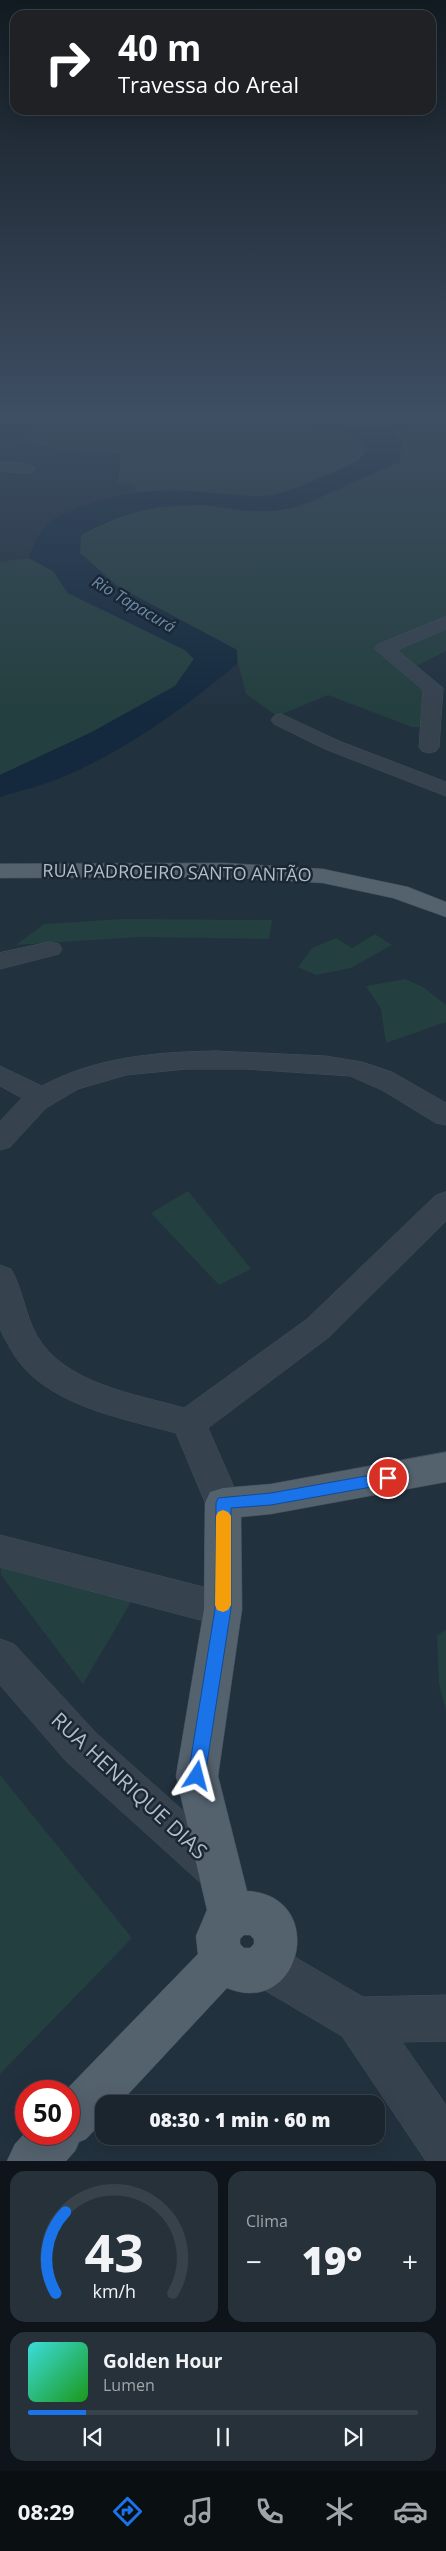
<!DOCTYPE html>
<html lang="pt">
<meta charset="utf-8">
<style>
:root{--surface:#1a252e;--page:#27313a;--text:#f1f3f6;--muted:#9fa5aa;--line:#38424a;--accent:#1a73e8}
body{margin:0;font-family:"Open Sans",sans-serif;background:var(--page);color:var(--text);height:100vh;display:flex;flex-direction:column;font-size:19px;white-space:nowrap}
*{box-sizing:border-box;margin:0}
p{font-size:16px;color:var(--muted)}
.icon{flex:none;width:28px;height:28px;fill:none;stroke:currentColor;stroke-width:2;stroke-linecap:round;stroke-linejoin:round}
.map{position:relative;height:2161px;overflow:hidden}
.details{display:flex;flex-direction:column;gap:10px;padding:10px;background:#0e1419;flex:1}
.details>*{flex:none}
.top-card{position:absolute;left:10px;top:10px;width:426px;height:105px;border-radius:15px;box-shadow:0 5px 20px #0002,0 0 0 1px var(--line);background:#202124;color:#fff;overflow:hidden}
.speed{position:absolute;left:15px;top:2080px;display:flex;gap:10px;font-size:25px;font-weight:700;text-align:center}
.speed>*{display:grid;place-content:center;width:65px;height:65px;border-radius:50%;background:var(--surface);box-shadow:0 5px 20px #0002,0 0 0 1px var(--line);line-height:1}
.speed .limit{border:8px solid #d22;background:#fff;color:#111}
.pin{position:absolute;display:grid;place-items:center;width:42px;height:42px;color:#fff;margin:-21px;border:2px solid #fff;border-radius:50%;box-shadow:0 1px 5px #0007}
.me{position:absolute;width:55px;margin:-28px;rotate:9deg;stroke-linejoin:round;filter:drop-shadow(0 0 4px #0008)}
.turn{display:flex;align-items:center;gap:18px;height:105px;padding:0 25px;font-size:22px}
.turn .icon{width:65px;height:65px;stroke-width:2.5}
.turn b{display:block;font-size:35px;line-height:42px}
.big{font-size:38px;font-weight:800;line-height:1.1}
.details .card{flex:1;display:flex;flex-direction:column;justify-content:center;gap:8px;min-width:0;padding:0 18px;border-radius:15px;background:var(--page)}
.details .dial{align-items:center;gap:0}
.dial svg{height:130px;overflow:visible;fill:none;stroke:var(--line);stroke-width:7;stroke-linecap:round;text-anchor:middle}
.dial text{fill:var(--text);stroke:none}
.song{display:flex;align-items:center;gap:15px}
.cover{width:60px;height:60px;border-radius:8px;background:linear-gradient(135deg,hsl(180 70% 55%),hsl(120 70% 35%))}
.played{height:5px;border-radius:2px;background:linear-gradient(90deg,var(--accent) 15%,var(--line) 15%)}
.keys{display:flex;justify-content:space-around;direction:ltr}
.heat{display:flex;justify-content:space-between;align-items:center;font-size:28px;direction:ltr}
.details .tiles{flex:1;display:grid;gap:10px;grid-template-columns:1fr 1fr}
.card:last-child{grid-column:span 2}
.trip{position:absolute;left:95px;top:2095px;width:290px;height:50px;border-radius:15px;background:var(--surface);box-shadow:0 5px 20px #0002,0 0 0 1px var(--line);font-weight:800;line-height:50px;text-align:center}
.menu{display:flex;height:80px;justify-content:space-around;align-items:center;background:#0a0f12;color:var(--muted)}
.menu .icon{width:35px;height:35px}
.menu .current{color:var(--accent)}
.menu b{font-size:22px;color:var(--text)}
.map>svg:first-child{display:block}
.green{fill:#243f3f}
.water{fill:#14293d}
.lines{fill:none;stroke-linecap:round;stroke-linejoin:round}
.minor-casing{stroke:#424e5a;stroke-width:1}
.major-casing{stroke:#424e5a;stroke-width:1}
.minor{fill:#36424e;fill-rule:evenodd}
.major{fill:#54626e;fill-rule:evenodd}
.route{fill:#1a73e8;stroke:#114b97}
.slow{fill:#f59e0b}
.labels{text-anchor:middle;stroke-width:5;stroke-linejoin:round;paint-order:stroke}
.far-water-label{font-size:16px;font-style:italic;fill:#688bab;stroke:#1b2733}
.street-label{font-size:18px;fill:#b1bdc9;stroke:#1b2733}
.near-street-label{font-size:21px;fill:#b1bdc9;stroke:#1b2733}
</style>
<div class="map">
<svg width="446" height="2161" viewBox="0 0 446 2161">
<rect width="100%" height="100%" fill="#22313e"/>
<g class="green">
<polygon points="42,413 276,413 289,419 356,436 369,449 359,460 333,472 299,487 265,497 186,491 136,492 133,484 118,484 121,454 62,450 16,441"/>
<path d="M407,422L446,423V651L409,670L433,688L421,727H412L328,695L277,716L246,694C243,679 237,665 237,650L117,586L80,553L81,535L112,518L143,508L205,505L241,511H271L300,507L400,462L396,430Z"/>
<polygon points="29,558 53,571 68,593 185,650 194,659 175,686 92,732 0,775 0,562"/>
<polygon points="124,919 272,920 269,939 140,937 16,945 44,924"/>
<polygon points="375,934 392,945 351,968 316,975 298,967 312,948 336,938 352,948"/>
<polygon points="405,979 423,987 446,1005 446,1022 386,1043 381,1009 366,986"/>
<polygon points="188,1191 251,1269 219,1285 151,1213"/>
<polygon points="0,1560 135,1595 83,1684 1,1575"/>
<polygon points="446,1630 446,1711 439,1684 437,1635"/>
<polygon points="0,1775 132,1938 0,2074"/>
</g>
<path class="water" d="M276,413C308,413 362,414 391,430C395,432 398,437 401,441L400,462C384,468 369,474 354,481C327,493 302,508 272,511C249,513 227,506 204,505C157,503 122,513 81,535L80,553L117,586L237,650V664C183,709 124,752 58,779C40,786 19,791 0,797V775L92,732L175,686L194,659L185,650L68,593L53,571L29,558C42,521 51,518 86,505C119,493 152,489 187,491C212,492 237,497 263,496C283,496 341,472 358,460C362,458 365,453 368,449L356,436L289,419Z"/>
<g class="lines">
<g class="minor-casing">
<g id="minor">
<polygon points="0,461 28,464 36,469 28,474 0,471"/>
<polygon points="446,617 446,629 397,650 443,688 439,747 436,751 429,753 422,751 419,747 423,690 375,649 377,645"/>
<polygon points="281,714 339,741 446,782 446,796 325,749 274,724 271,720 274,716"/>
<polygon points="50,942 59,944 62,949 59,954 0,969 0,953"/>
<path d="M216,1051L325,1056L362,1062L392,1072L446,1103V1125L436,1123L382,1090L350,1076L246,1069H186L126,1075L78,1089L46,1108L10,1147L0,1150V1121L22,1098L0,1086V1066L42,1086C96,1057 156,1052 216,1051Z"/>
<path d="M446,1192V1221L329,1337L208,1428L241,1503L236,1514L223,1518L210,1514L176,1433C119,1417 41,1405 10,1348C7,1341 1,1334 0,1327C0,1308 0,1285 0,1265L11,1269C23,1290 25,1315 37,1336C65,1384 135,1394 184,1408L307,1319L435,1196Z"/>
<polygon points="0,1535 223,1592 237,1597 242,1609 237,1621 223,1626 0,1567"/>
<polygon points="0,1639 14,1644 96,1733 233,1855 240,1870 233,1885 218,1892 203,1885 66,1761 0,1685"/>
<polygon points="265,1942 281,1949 363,1997 446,1995 446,2041 402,2042 446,2105 446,2161 426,2161 342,2036 249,1981 242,1965 249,1949"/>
</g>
</g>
<g class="major-casing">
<g id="major">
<polygon points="225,863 323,869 408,887 446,902 446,917 393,898 323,883 225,877 0,878 0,864"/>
<path d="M446,1452V1482L271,1514L241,1517L242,1609L218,1776L247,1891C329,1895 302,2019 227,1988L119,2104H104V2120L86,2139L79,2142L75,2151L66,2161H7L15,2144L26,2132V2134H69V2091H65L198,1954L196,1936L207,1910L176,1776L204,1609L205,1503L210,1492L223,1488L271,1484ZM244,1935H250L254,1939V1944L250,1948H244L240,1944V1939Z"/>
</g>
</g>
<use href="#minor" class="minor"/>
<use href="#major" class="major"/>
</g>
<linearGradient id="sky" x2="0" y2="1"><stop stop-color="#131b22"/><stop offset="0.58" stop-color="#3e4e63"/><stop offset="1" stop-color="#3e4e63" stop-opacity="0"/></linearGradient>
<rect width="446" height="715" fill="url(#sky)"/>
<polygon class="route" points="388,1472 393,1474 395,1478 393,1482 388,1484 271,1505 231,1508 231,1609 205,1776 203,1782 197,1784 191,1782 188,1776 215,1609 216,1503 218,1498 271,1493"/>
<polygon class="slow" points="223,1510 228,1512 231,1516 231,1605 228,1610 223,1612 217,1610 215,1605 216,1516 218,1512"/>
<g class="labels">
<g class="far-water-label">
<text transform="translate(134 604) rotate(31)" y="6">Rio Tapacurá</text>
</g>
<g class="street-label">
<text transform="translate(177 873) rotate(1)" y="6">RUA PADROEIRO SANTO ANTÃO</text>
</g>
<g class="near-street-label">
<text transform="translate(129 1786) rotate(43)" y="7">RUA HENRIQUE DIAS</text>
</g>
</g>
</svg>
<div class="speed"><div class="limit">50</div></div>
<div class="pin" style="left:388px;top:1478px;background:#d93025"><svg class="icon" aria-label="arrive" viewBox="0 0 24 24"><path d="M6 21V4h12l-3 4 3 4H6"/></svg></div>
<svg class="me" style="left:197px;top:1776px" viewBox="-20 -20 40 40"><path d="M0-17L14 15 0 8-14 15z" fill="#1a73e8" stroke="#fff" stroke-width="4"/></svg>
<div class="trip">08:30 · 1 min · 60 m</div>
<div class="top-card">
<div class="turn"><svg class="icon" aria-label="right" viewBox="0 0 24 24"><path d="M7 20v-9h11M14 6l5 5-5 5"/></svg><div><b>40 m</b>Travessa do Areal</div></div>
</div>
</div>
<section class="details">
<div class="tiles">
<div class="card dial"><svg viewBox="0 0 100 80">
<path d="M14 69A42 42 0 1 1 86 69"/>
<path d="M14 69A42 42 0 0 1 20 19" stroke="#1a73e8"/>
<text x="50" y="56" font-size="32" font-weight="700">43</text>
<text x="50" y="72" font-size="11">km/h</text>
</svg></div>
<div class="card"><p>Clima</p>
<div class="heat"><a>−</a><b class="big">19°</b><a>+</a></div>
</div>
<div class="card">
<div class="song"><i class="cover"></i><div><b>Golden Hour</b><p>Lumen</p></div></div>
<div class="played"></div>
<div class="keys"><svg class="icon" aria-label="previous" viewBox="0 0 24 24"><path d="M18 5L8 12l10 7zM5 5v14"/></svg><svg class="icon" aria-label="pause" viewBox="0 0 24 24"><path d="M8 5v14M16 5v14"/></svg><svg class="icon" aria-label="next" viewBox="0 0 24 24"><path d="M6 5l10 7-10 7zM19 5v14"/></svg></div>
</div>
</div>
</section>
<nav class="menu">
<b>08:29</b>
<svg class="icon current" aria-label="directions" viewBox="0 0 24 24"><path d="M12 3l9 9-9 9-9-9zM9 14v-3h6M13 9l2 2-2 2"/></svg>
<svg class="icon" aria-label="music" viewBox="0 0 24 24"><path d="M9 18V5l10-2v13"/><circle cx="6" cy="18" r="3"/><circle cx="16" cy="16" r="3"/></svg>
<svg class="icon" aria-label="phone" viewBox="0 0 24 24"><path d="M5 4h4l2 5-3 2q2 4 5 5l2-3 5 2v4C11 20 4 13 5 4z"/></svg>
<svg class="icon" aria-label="climate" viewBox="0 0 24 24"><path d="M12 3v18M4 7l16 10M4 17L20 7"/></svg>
<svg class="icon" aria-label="car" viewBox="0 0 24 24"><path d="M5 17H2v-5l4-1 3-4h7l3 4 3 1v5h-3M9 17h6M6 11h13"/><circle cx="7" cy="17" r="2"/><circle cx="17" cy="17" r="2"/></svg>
</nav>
